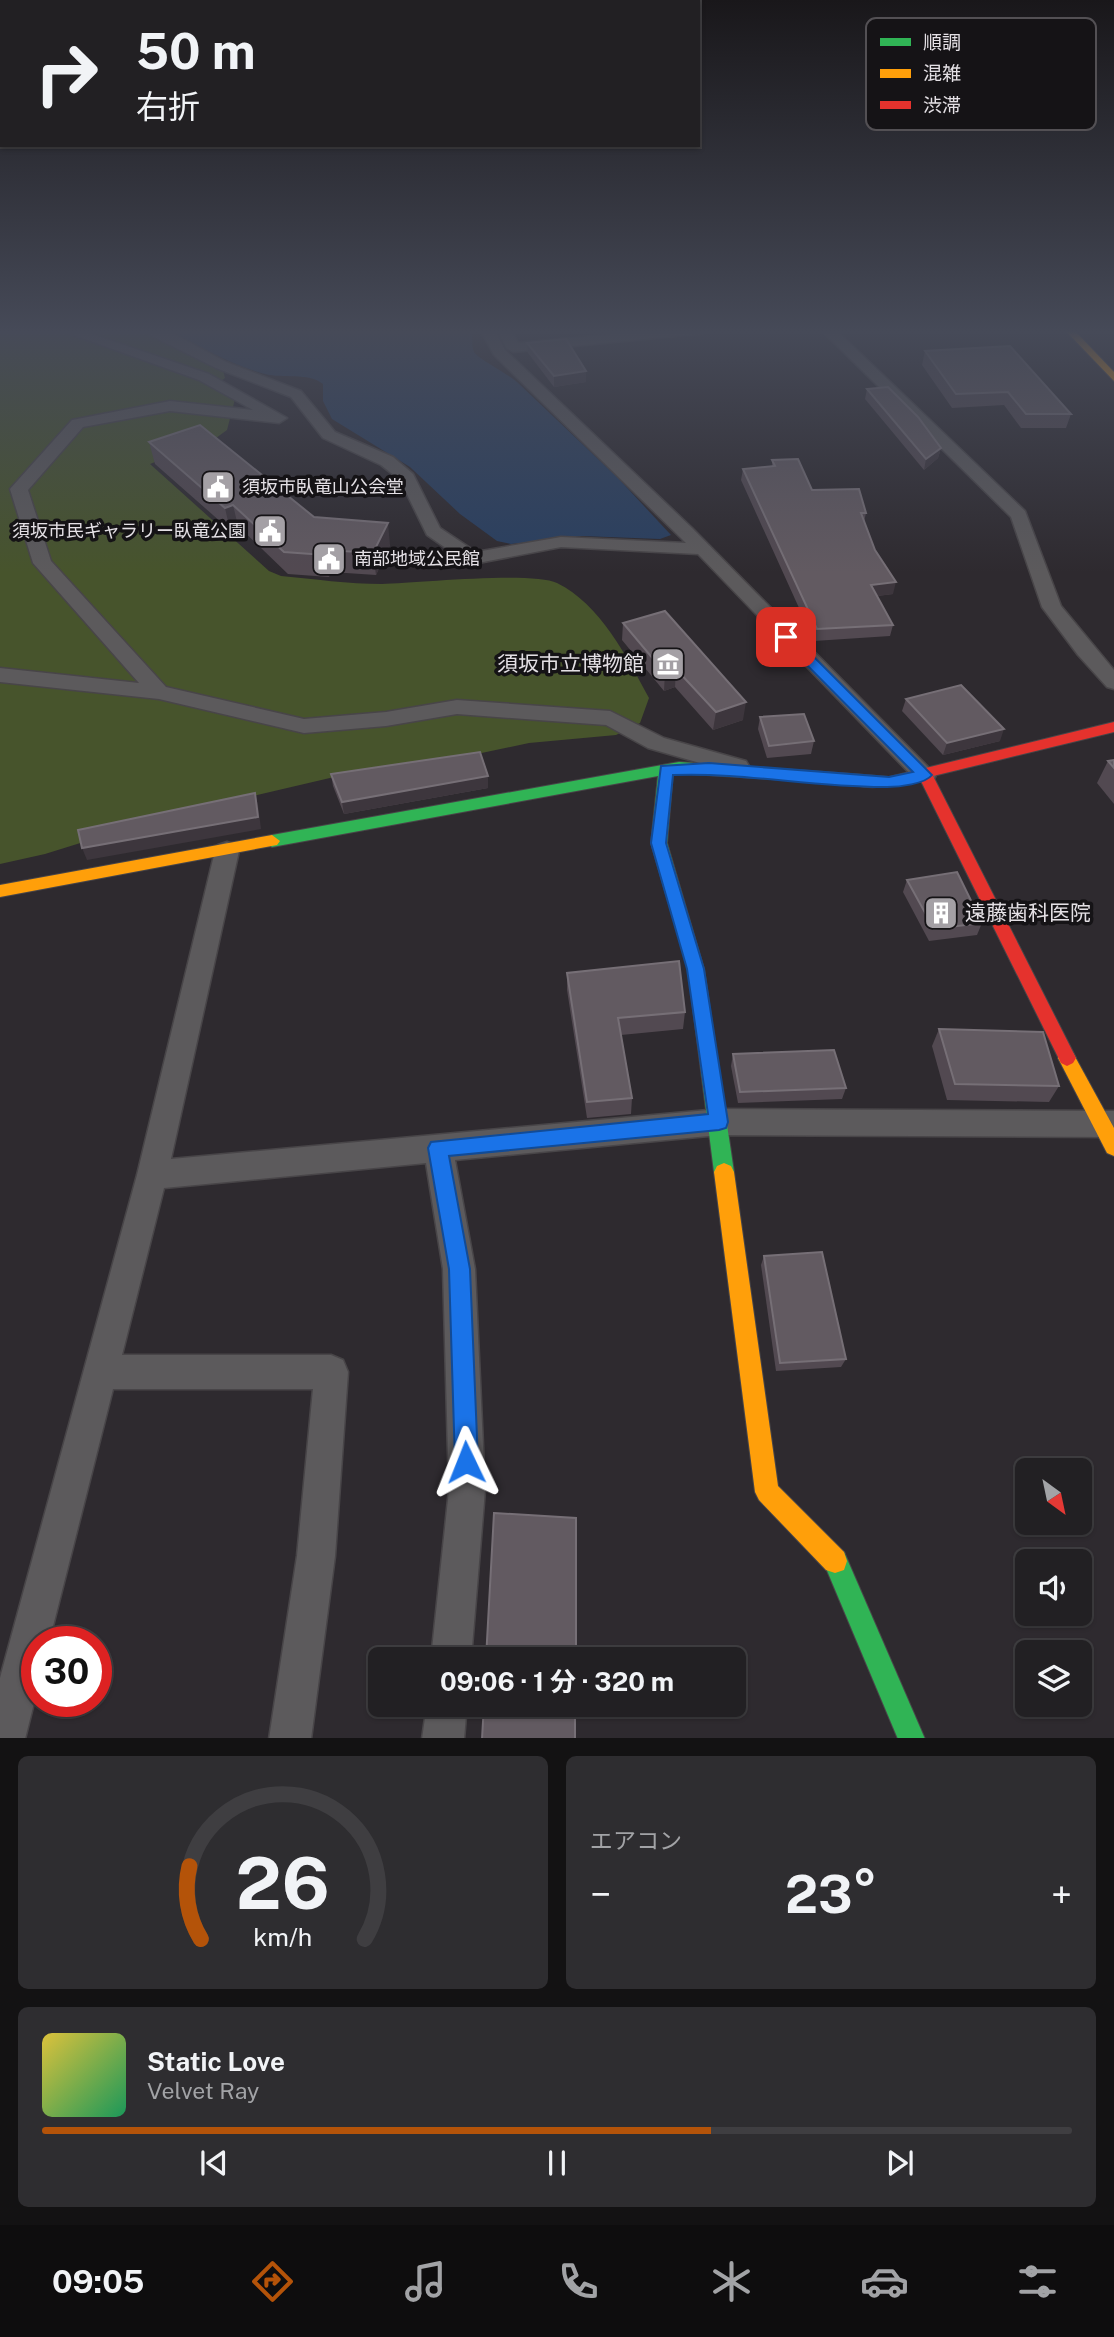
<!DOCTYPE html>
<html lang="ja">
<meta charset="utf-8">
<style>
:root{--surface:#222023;--page:#2e2d30;--text:#f1f3f6;--muted:#a2a3a6;--line:#3f3e41;--accent:#b45309}
body{margin:0;font-family:"Public Sans","Noto Sans JP",sans-serif;background:var(--page);color:var(--text);height:100vh;display:flex;flex-direction:column;font-size:26px;white-space:nowrap}
*{box-sizing:border-box;margin:0}
p{font-size:23px;color:var(--muted)}
.icon{flex:none;width:38px;height:38px;fill:none;stroke:currentColor;stroke-width:2;stroke-linecap:round;stroke-linejoin:round}
.map{position:relative;height:1738px;overflow:hidden}
.sheet{display:flex;flex-direction:column;gap:18px;padding:18px;background:#131213;flex:1}
.sheet>*{flex:none}
.top-card{position:absolute;left:0px;top:0px;width:700px;height:147px;box-shadow:0 2px 5px #0004,0 0 0 2px var(--line);background:#222023;color:var(--text);overflow:hidden}
.needle{width:46px;rotate:147deg}
.tools{position:absolute;left:1015px;top:1458px;display:grid;gap:14px}
.tools a{display:grid;place-items:center;width:77px;height:77px;border-radius:10px;background:var(--surface);box-shadow:0 2px 5px #0004,0 0 0 2px var(--line);font-size:35px}
.speed{position:absolute;left:21px;top:1626px;display:flex;gap:14px;font-size:35px;font-weight:700;text-align:center}
.speed>*{display:grid;place-content:center;width:91px;height:91px;border-radius:50%;background:var(--surface);box-shadow:0 2px 5px #0004,0 0 0 2px var(--line);line-height:1}
.speed .limit{border:10px solid #d22;background:#fff;color:#111}
.pin{position:absolute;display:grid;place-items:center;width:60px;height:60px;color:#fff;margin:-30px;border-radius:14px;box-shadow:0 4px 10px #0006}
.me{position:absolute;width:77px;margin:-38px;rotate:358deg;stroke-linejoin:round;filter:drop-shadow(0 0 5px #0008)}
.turn{display:flex;align-items:center;gap:24px;height:147px;padding:0 21px;font-size:32px}
.turn .icon{width:91px;height:91px;stroke-width:2.5}
.turn b{display:block;font-size:49px;line-height:60px}
.big{font-size:52px;font-weight:700;line-height:1.1}
.sheet .card{flex:1;display:flex;flex-direction:column;justify-content:center;gap:10px;min-width:0;padding:0 24px;border-radius:10px;background:var(--page)}
.sheet .dial{align-items:center;gap:0}
.dial svg{height:182px;overflow:visible;fill:none;stroke:var(--line);stroke-width:7;stroke-linecap:round;text-anchor:middle}
.dial text{fill:var(--text);stroke:none}
.song{display:flex;align-items:center;gap:21px}
.cover{width:84px;height:84px;border-radius:10px;background:linear-gradient(135deg,hsl(50 70% 55%),hsl(150 70% 35%))}
.played{height:7px;border-radius:4px;background:linear-gradient(90deg,var(--accent) 65%,var(--line) 65%)}
.keys{display:flex;justify-content:space-around;direction:ltr}
.heat{display:flex;justify-content:space-between;align-items:center;font-size:38px;direction:ltr}
.sheet .tiles{flex:1;display:grid;gap:18px;grid-template-columns:1fr 1fr}
.card:last-child{grid-column:span 2}
.trip{position:absolute;left:368px;top:1647px;width:378px;height:70px;border-radius:10px;background:var(--surface);box-shadow:0 2px 5px #0004,0 0 0 2px var(--line);font-weight:700;line-height:70px;text-align:center}
.tabs{display:flex;height:112px;justify-content:space-around;align-items:center;background:#0e0d0e;color:var(--muted)}
.tabs .icon{width:49px;height:49px}
.tabs .current{color:var(--accent)}
.tabs b{font-size:32px;color:var(--text)}
.map>svg:first-child{display:block}
.forest{fill:#47542c}
.water{fill:#293f60}
.lines{fill:none;stroke-linecap:round;stroke-linejoin:round}
.street-casing{stroke:#484548;stroke-width:3}
.fast-casing{stroke:#484548;stroke-width:2}
.slow-casing{stroke:#484548;stroke-width:2}
.jam-casing{stroke:#484548;stroke-width:2}
.street{fill:#5c5a5c;fill-rule:evenodd}
.fast{fill:#30b455;fill-rule:evenodd}
.slow{fill:#ff9f0a;fill-rule:evenodd}
.jam{fill:#e5322d;fill-rule:evenodd}
.wall{fill:#524951}
.shaded-wall{fill:#3d363d}
.building{fill:#625a61;stroke:#766f76;stroke-width:2}
.route{fill:#1a73e8;stroke:#114b97;stroke-width:2}
.labels{text-anchor:middle;stroke-width:7;stroke-linejoin:round;paint-order:stroke}
.far-poi-label{font-size:18px;fill:#e4e0e5;stroke:#151316;text-anchor:start}
.poi-label{font-size:21px;fill:#e4e0e5;stroke:#151316;text-anchor:end}
.key{fill:#151316;stroke:#535054;stroke-width:2}
.key-label{font-size:19px;fill:#e4e0e5}
</style>
<div class="map">
<svg width="1114" height="1739" viewBox="0 0 1114 1739">
<rect width="100%" height="100%" fill="#2e2a2f"/>
<path class="forest" d="M0,329H136L223,370L225,378L217,384L235,399L227,430L216,438L150,464L269,571L281,576C314,579 348,584 382,584C415,583 533,571 557,583C600,604 627,657 649,698L640,723L616,735L529,743L434,763L347,774L167,816L45,854L0,864Z"/>
<path class="water" d="M165,329H472C473,335 471,346 474,352C477,358 508,374 517,382L617,477L671,535L660,539L582,536L511,544L497,541L460,514L410,467L332,419L323,401V384C308,372 283,379 265,374C229,365 198,344 165,329Z"/>
<g class="lines">
<g class="street-casing">
<g id="street">
<polygon points="57,329 77,329 209,374 287,418 279,423 170,411 83,427 28,490 51,561 166,687 304,719 386,712 457,700 610,711 664,738 746,761 749,766 746,771 738,774 648,748 606,725 457,714 386,726 304,733 159,699 0,682 0,668 139,683 33,563 10,489 72,420 170,401 253,410 199,380"/>
<polygon points="138,329 158,329 172,333 226,362 301,391 335,432 393,457 413,474 440,528 476,552 561,537 686,543 494,355 480,329 494,329 505,350 692,528 936,775 933,781 917,781 698,554 561,547 473,564 466,562 427,535 400,480 381,465 323,438 291,397 216,368"/>
<polygon points="497,329 511,329 518,343 666,329 712,329 705,333 513,352 506,348"/>
<polygon points="820,329 835,329 1025,511 1061,606 1114,670 1114,689 1107,687 1078,655 1042,607 1011,517"/>
<polygon points="227,842 236,845 239,851 171,1159 719,1109 1114,1111 1114,1137 719,1135 455,1160 475,1269 485,1490 471,1659 431,1659 449,1490 443,1269 426,1163 164,1188 122,1355 331,1355 343,1360 348,1372 335,1556 311,1739 269,1739 297,1556 313,1389 113,1389 49,1642 37,1642 37,1691 25,1739 0,1739 0,1678 137,1175 215,851 218,845"/>
<polygon points="427,1704 467,1704 464,1739 422,1739"/>
</g>
</g>
<g class="fast-casing">
<g id="fast">
<polygon points="679,762 853,774 860,779 853,784 673,773 667,843 704,969 734,1172 731,1178 724,1181 717,1178 714,1172 688,969 651,843 658,776 272,847 264,841 272,835"/>
<polygon points="835,1549 844,1552 925,1739 898,1739 823,1561 826,1552"/>
</g>
</g>
<g class="slow-casing">
<g id="slow">
<polygon points="1064,329 1073,329 1114,372 1114,381"/>
<polygon points="272,835 280,841 277,845 0,897 0,885"/>
<polygon points="1067,1050 1073,1053 1114,1128 1114,1156 1107,1153 1058,1058 1061,1053"/>
<polygon points="724,1163 731,1166 734,1172 778,1486 844,1552 847,1561 844,1570 835,1573 826,1570 759,1500 755,1492 714,1172 717,1166"/>
</g>
</g>
<g class="jam-casing">
<path id="jam" d="M1114,722V732L933,776L1076,1058L1073,1063L1067,1066L1061,1063L920,779C902,784 860,794 846,779L853,774L889,777Z"/>
</g>
<use href="#street" class="street"/>
<use href="#fast" class="fast"/>
<use href="#slow" class="slow"/>
<use href="#jam" class="jam"/>
</g>
<g class="wall">
<polygon points="527,343 586,382 554,387 528,353"/>
<polygon points="925,351 1071,414 1066,428 1021,428 1004,405 952,408 922,365"/>
<polygon points="867,389 941,448 938,458 924,470 865,399"/>
<polygon points="149,442 314,517 390,545 376,575 331,572 329,577 288,574 238,526 230,530 155,464"/>
<polygon points="772,460 812,490 866,513 864,522 893,594 877,596 893,625 890,636 814,641 741,480 743,469 772,466"/>
<polygon points="623,623 743,720 713,730 675,687 664,691 622,640"/>
<polygon points="906,699 1000,741 943,755 902,711"/>
<polygon points="760,717 814,741 811,754 767,758 758,729"/>
<polygon points="1114,760 1114,804 1097,783 1108,761"/>
<polygon points="331,774 488,788 344,814 333,786"/>
<polygon points="907,880 982,923 977,935 929,941 903,892"/>
<polygon points="567,973 685,1012 683,1029 621,1035 632,1098 631,1114 587,1118 567,990"/>
<polygon points="939,1029 1059,1086 1049,1102 947,1100 932,1046"/>
<polygon points="733,1054 846,1088 842,1099 738,1103 731,1066"/>
<polygon points="764,1256 846,1359 841,1367 776,1371 761,1265"/>
</g>
<g class="shaded-wall">
<polygon points="586,371 586,382 554,387 554,376"/>
<polygon points="941,448 938,458 924,470 926,459"/>
<polygon points="233,505 238,526 230,530 225,508"/>
<polygon points="388,523 390,545 376,575 373,553"/>
<polygon points="327,550 331,572 329,577 325,555"/>
<polygon points="896,582 893,594 869,597 871,585"/>
<polygon points="676,669 675,687 664,691 665,673"/>
<polygon points="746,702 743,720 713,730 716,712"/>
<polygon points="1004,729 1000,741 943,755 947,743"/>
<polygon points="488,776 488,788 344,814 342,802"/>
<polygon points="255,793 258,805 261,829 87,860 82,848"/>
</g>
<g class="building">
<polygon points="566,339 586,371 554,376 527,343"/>
<polygon points="1010,346 1071,414 1026,414 1008,392 956,394 925,351"/>
<polygon points="888,387 918,417 941,448 926,459 867,389"/>
<polygon points="200,425 314,517 388,523 373,553 327,550 325,555 284,552 233,505 225,508 149,442"/>
<polygon points="798,459 812,490 859,489 866,513 861,513 875,550 896,582 871,585 893,625 817,629 743,469 775,466 772,460"/>
<polygon points="665,611 746,702 716,712 676,669 665,673 623,623"/>
<polygon points="961,685 1004,729 947,743 906,699"/>
<polygon points="804,714 814,741 769,746 760,717"/>
<polygon points="480,752 488,776 342,802 331,774"/>
<polygon points="1114,760 1114,768 1108,761"/>
<polygon points="255,793 258,817 82,848 78,830"/>
<polygon points="957,872 982,923 934,929 907,880"/>
<polygon points="679,961 685,1012 618,1018 632,1098 587,1102 567,973"/>
<polygon points="939,1029 1043,1032 1059,1086 955,1084"/>
<polygon points="834,1050 846,1088 740,1092 733,1054"/>
<polygon points="822,1252 846,1359 780,1363 764,1256"/>
<polygon points="494,1513 576,1518 576,1659 486,1659"/>
<polygon points="484,1704 575,1704 575,1739 482,1739"/>
</g>
<linearGradient id="sky" x2="0" y2="1"><stop stop-color="#19171a"/><stop offset="0.58" stop-color="#464a58"/><stop offset="1" stop-color="#464a58" stop-opacity="0"/></linearGradient>
<rect width="1114" height="572" fill="url(#sky)"/>
<path class="route" d="M781,634H791L932,775C925,784 899,787 887,787C815,788 744,772 673,775L666,843L704,969L728,1122L726,1128L719,1130L449,1156L470,1269L478,1462L474,1470L466,1474L458,1470L455,1462L449,1269L428,1148L431,1142L708,1114L687,969L651,843L661,766L709,763L889,777L913,772L781,639Z"/>
<defs>
<g id="civic-square" transform="scale(1.75)"><rect x="-9" y="-9" width="18" height="18" rx="4" fill="#a4a0a5" stroke="#151316"/><path d="M-.6-6.5H3V-4.5H.6V-3L4-1V1h2V6H-6V1h2V-1L-.6-3ZM-1.2 2.5V6h2.4V2.5Z" fill="#fff"/></g>
<g id="museum-square" transform="scale(1.75)"><rect x="-9" y="-9" width="18" height="18" rx="4" fill="#a4a0a5" stroke="#151316"/><path d="M0-6L6-3V-2H-6V-3ZM-5-1h2V3h-2ZM-1-1h2V3h-2ZM3-1h2V3H3ZM-6 4H6V6H-6Z" fill="#fff"/></g>
<g id="building-square" transform="scale(1.75)"><rect x="-9" y="-9" width="18" height="18" rx="4" fill="#a4a0a5" stroke="#151316"/><path d="M-4-6H4V6H1V3H-1V6H-4ZM-2.5-4.3h1.7v1.8h-1.7ZM.8-4.3h1.7v1.8H.8ZM-2.5-1h1.7V.8h-1.7ZM.8-1h1.7V.8H.8Z" fill="#fff"/></g>
</defs>
<g fill-rule="evenodd">
<use href="#civic-square" x="218" y="487"/>
<use href="#civic-square" x="270" y="531"/>
<use href="#civic-square" x="329" y="559"/>
<use href="#museum-square" x="668" y="664"/>
<use href="#building-square" x="941" y="913"/>
</g>
<g class="labels">
<g class="far-poi-label">
<text x="242" y="493">須坂市臥竜山公会堂</text>
<text x="246" y="537" text-anchor="end">須坂市民ギャラリー臥竜公園</text>
<text x="354" y="565">南部地域公民館</text>
</g>
<g class="poi-label">
<text x="644" y="671">須坂市立博物館</text>
<text x="965" y="920" text-anchor="start">遠藤歯科医院</text>
</g>
</g>
<rect x="866" y="18" width="230" height="112" rx="10" class="key"/>
<rect x="880" y="38" width="31" height="8" fill="#30b455"/>
<rect x="880" y="69" width="31" height="9" fill="#ff9f0a"/>
<rect x="880" y="101" width="31" height="8" fill="#e5322d"/>
<g class="key-label">
<text x="923" y="49">順調</text>
<text x="923" y="80">混雑</text>
<text x="923" y="112">渋滞</text>
</g>
</svg>
<div class="tools">
<a><svg class="needle" viewBox="-14 -14 28 28"><path d="M0-13l5 13h-10z" fill="#e53935"/><path d="M0 13l5-13h-10z" fill="#a2a3a6"/></svg></a>
<a><svg class="icon" aria-label="sound" viewBox="0 0 24 24"><path d="M4 9h4l5-4v14l-5-4H4zM17 9q2 3 0 6"/></svg></a>
<a><svg class="icon" aria-label="layers" viewBox="0 0 24 24"><path d="M12 4l9 5-9 5-9-5zM3 14l9 5 9-5"/></svg></a>
</div>
<div class="speed"><div class="limit">30</div></div>
<div class="pin" style="left:786px;top:637px;background:#d93025"><svg class="icon" aria-label="arrive" viewBox="0 0 24 24"><path d="M6 21V4h12l-3 4 3 4H6"/></svg></div>
<svg class="me" style="left:466px;top:1462px" viewBox="-20 -20 40 40"><path d="M0-17L14 15 0 8-14 15z" fill="#1a73e8" stroke="#fff" stroke-width="4"/></svg>
<div class="trip">09:06 · 1 分 · 320 m</div>
<div class="top-card">
<div class="turn"><svg class="icon" aria-label="right" viewBox="0 0 24 24"><path d="M7 20v-9h11M14 6l5 5-5 5"/></svg><div><b>50 m</b>右折</div></div>
</div>
</div>
<section class="sheet">
<div class="tiles">
<div class="card dial"><svg viewBox="0 0 100 80">
<path d="M14 69A42 42 0 1 1 86 69"/>
<path d="M14 69A42 42 0 0 1 9 37" stroke="#b45309"/>
<text x="50" y="56" font-size="32" font-weight="700">26</text>
<text x="50" y="72" font-size="11">km/h</text>
</svg></div>
<div class="card"><p>エアコン</p>
<div class="heat"><a>−</a><b class="big">23°</b><a>+</a></div>
</div>
<div class="card">
<div class="song"><i class="cover"></i><div><b>Static Love</b><p>Velvet Ray</p></div></div>
<div class="played"></div>
<div class="keys"><svg class="icon" aria-label="previous" viewBox="0 0 24 24"><path d="M18 5L8 12l10 7zM5 5v14"/></svg><svg class="icon" aria-label="pause" viewBox="0 0 24 24"><path d="M8 5v14M16 5v14"/></svg><svg class="icon" aria-label="next" viewBox="0 0 24 24"><path d="M6 5l10 7-10 7zM19 5v14"/></svg></div>
</div>
</div>
</section>
<nav class="tabs">
<b>09:05</b>
<svg class="icon current" aria-label="directions" viewBox="0 0 24 24"><path d="M12 3l9 9-9 9-9-9zM9 14v-3h6M13 9l2 2-2 2"/></svg>
<svg class="icon" aria-label="music" viewBox="0 0 24 24"><path d="M9 18V5l10-2v13"/><circle cx="6" cy="18" r="3"/><circle cx="16" cy="16" r="3"/></svg>
<svg class="icon" aria-label="phone" viewBox="0 0 24 24"><path d="M5 4h4l2 5-3 2q2 4 5 5l2-3 5 2v4C11 20 4 13 5 4z"/></svg>
<svg class="icon" aria-label="climate" viewBox="0 0 24 24"><path d="M12 3v18M4 7l16 10M4 17L20 7"/></svg>
<svg class="icon" aria-label="car" viewBox="0 0 24 24"><path d="M5 17H2v-5l4-1 3-4h7l3 4 3 1v5h-3M9 17h6M6 11h13"/><circle cx="7" cy="17" r="2"/><circle cx="17" cy="17" r="2"/></svg>
<svg class="icon" aria-label="filters" viewBox="0 0 24 24"><path d="M4 7h16M4 17h16"/><circle cx="9" cy="7" r="2"/><circle cx="15" cy="17" r="2"/></svg>
</nav>
